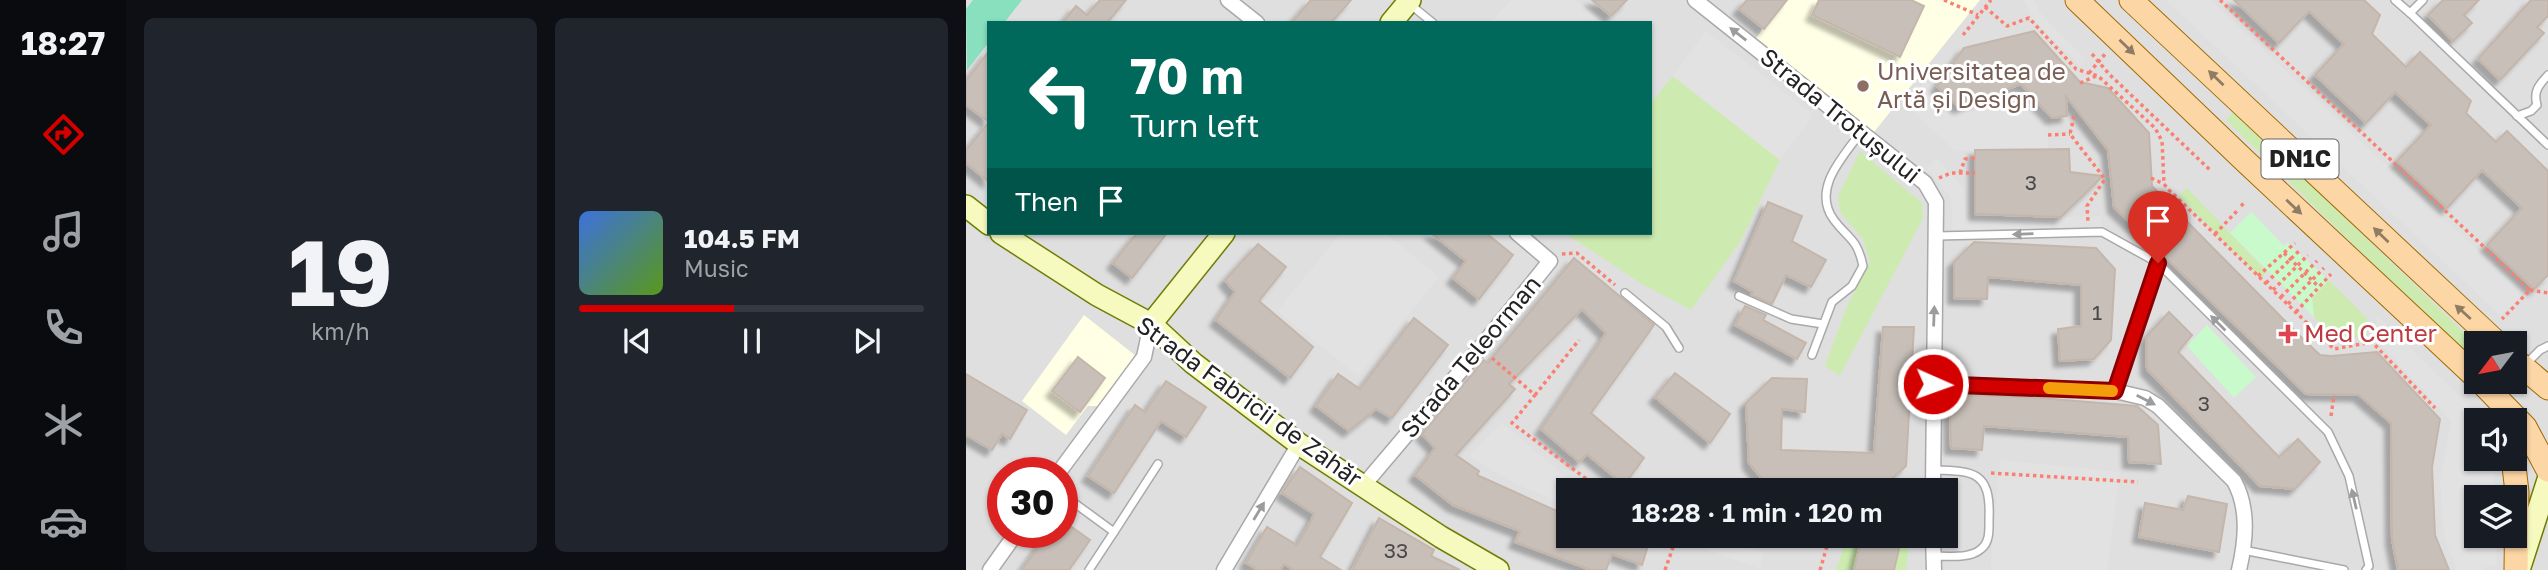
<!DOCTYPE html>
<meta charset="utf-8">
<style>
:root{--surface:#171b24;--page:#20242c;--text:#f1f3f6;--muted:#9ea1a6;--line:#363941;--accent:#d40000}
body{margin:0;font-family:"Golos Text",sans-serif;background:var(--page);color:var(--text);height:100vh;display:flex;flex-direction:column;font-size:26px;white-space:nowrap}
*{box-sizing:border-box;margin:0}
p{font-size:23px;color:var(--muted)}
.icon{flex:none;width:38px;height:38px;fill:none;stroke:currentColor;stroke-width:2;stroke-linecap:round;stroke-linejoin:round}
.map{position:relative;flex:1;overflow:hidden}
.sheet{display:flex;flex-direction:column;gap:18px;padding:18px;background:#0d0f14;width:840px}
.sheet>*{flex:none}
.top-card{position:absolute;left:21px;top:21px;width:665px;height:214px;border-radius:0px;box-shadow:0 2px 5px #0004;background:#00695c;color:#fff;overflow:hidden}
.needle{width:46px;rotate:238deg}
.fabs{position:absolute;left:1498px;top:331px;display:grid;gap:14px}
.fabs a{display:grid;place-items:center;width:63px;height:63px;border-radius:0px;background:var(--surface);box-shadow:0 2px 5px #0004;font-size:35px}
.speed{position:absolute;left:21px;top:457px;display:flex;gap:14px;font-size:35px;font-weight:700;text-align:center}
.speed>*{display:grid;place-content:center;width:91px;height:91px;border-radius:50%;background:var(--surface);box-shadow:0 2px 5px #0004;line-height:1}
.speed .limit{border:10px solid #d22;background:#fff;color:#111}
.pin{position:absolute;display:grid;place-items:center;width:60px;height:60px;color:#fff;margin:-72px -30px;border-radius:50% 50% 50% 0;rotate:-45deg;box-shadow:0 0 7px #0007}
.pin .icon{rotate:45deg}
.me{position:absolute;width:77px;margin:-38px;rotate:92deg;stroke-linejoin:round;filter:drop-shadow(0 0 5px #0008)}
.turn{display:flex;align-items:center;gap:24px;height:147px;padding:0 28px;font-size:32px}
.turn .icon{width:91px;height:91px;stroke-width:2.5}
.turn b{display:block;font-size:49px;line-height:60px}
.then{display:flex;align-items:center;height:66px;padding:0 28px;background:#0003;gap:14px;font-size:26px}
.sheet .card{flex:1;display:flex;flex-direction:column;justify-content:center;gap:10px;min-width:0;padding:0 24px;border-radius:10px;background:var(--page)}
.sheet .dial{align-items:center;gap:0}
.dial b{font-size:91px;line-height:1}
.song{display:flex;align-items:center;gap:21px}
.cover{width:84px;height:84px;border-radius:10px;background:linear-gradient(135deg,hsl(220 70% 55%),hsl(90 70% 35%))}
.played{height:7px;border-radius:4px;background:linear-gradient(90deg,var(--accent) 45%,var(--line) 45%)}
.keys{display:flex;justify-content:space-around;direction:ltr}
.sheet .tiles{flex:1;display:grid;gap:18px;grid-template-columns:repeat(2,1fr)}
.trip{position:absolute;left:590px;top:478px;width:402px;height:70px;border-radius:0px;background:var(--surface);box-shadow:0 2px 5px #0004;font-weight:600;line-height:70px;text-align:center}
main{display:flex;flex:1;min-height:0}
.tabs{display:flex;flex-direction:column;width:126px;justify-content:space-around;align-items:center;background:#090b0e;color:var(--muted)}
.tabs .icon{width:49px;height:49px}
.tabs .on{color:var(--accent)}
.tabs b{font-size:32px;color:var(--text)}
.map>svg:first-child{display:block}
.residential{fill:#e0dfdf;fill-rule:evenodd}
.education{fill:#ffffe5}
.grass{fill:#cdebb0}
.park{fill:#c8facc}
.pitch{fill:#88e0be}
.parking{fill:#e2e2e2}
.building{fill:#c7bfb8;stroke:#c4b6ab;stroke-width:2;filter:url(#shadow)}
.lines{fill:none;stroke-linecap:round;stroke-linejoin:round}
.lane-casing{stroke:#a9a9a9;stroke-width:10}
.street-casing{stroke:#a9a9a9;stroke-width:17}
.secondary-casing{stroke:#707d05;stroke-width:24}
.primary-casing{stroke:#a06b00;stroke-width:25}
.path{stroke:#fa8072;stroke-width:3.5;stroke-dasharray:3.5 3.5;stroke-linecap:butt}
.lane{stroke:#fff;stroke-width:7}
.street{stroke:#fff;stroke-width:14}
.secondary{stroke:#f7fabf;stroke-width:21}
.primary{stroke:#fcd6a4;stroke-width:23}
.oneway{fill:#9c9c9c}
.oneway2{fill:#8f7c63}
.route-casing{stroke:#8a0000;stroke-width:18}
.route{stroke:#d40000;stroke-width:12}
.slow{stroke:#f59e0b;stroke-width:12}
.education-dot{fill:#8d6e63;stroke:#fff;stroke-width:2.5}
.health-dot{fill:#e0444e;stroke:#fff;stroke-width:2.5}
.labels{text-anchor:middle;stroke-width:6;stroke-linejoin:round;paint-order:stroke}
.number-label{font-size:21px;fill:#4b4948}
.shield{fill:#fff;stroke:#646464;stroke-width:2}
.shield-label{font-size:23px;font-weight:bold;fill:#222}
.education-label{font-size:24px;fill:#785e54;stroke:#fff;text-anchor:start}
.street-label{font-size:24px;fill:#222;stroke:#fff}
.health-label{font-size:24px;fill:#be3a42;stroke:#fff;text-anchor:start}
</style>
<main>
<nav class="tabs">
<b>18:27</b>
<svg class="icon on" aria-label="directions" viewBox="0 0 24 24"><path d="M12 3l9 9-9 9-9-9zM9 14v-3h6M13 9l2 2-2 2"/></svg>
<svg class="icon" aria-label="music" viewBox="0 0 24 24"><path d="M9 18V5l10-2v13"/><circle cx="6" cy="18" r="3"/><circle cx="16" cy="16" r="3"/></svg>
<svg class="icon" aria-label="phone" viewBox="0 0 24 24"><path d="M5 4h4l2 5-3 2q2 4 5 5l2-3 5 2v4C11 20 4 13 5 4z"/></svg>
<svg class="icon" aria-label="climate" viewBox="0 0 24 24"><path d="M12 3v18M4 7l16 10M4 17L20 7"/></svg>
<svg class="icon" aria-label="car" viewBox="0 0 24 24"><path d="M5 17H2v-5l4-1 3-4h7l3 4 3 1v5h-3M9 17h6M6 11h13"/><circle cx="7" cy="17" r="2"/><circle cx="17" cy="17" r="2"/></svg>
</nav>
<section class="sheet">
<div class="tiles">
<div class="card dial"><b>19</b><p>km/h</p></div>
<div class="card">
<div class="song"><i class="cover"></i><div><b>104.5 FM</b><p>Music</p></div></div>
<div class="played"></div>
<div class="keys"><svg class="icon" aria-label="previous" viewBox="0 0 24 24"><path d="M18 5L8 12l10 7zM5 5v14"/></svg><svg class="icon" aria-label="pause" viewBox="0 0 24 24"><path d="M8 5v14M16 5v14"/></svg><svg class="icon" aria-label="next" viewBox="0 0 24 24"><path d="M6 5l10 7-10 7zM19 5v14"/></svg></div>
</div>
</div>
</section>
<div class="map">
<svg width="1582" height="570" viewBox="0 0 1582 570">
<defs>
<filter id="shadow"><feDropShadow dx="-6" dy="6" stdDeviation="2" flood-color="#0004"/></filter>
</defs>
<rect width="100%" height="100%" fill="#f2efe9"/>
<path class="residential" d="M0,0H1582V570H0ZM23,23H684V233H23ZM1510,343H1549V382H1510ZM1510,420H1549V458H1510ZM37,472H96V532H37ZM602,490H980V536H602ZM1510,497H1549V536H1510Z"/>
<g class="education">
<polygon points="781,0 1014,0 908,132 789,40 797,28 773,9"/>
<polygon points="118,315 170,356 133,406 122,406 100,435 56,401"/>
</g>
<g class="grass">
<polygon points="707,76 814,160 774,242 725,310 676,284 599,233 684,233 684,104"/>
<polygon points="1268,111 1506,340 1496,351 1260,120"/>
<polygon points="894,151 956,203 957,218 874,376 859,366 881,306 904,262 897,239 874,212 872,196"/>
<polygon points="1221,188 1301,272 1295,278 1213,196"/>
<polygon points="1363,280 1401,318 1401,338 1368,337 1348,317 1346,298"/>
<polygon points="882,536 944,536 940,570 870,570"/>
</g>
<g class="park">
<polygon points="1285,212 1318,246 1321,243 1363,280 1346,298 1348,317 1264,233"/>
<polygon points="1241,325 1290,377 1268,398 1221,346"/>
</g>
<polygon class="pitch" points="7,0 56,0 38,23 23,23 23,42 1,70 0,9"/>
<g class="parking">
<polygon points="545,0 610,0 637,23 528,23 526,21"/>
<polygon points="1058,0 1068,0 1074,13 1119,59 1114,66 1066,18"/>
<polygon points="1200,0 1244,0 1557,293 1535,316"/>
<polygon points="740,31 847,115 814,160 707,76"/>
<polygon points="959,81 992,112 1058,87 1082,113 1082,149 989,151 940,105"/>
<polygon points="970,157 998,189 1000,214 1095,217 1134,216 1136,232 987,236 985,197 961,169"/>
<polygon points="375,233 419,233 473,277 392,376 311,311"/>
<polygon points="1411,315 1518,420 1510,420 1510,458 1527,459 1529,497 1510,497 1510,536 1530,536 1531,565 1518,567 1517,570 1491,570 1478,538 1474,480 1485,421 1410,339"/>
<polygon points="535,422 615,490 602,490 602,505 549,484 503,456"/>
<polygon points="1034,460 1154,472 1141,570 1024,570"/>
<polygon points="716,536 753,536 798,553 794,569 713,540"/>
</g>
<g class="building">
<polygon points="134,0 160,0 141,23 96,23 110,6 121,15"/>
<polygon points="345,0 385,0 365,23 325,23"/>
<polygon points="626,0 661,0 645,16"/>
<polygon points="781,0 821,0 798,29 773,9"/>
<polygon points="853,0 945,0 958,6 934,57 846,15"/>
<polygon points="1268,0 1398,0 1414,15 1406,34 1440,67 1454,52 1505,101 1500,113 1530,142 1541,131 1582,171 1582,275 1568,289 1521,245 1556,208 1516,170 1481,208 1431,161 1465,125 1429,92 1400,123 1349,75 1378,44 1343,11 1313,43"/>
<polygon points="1477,0 1513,0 1498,15 1506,23 1487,41 1462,15"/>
<polygon points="1565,0 1582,0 1582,16 1571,27 1578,33 1534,80 1512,59"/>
<polygon points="1068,31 1114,82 1142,88 1183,133 1186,186 1331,333 1354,355 1365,356 1411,352 1474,419 1466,467 1469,535 1483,570 1432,570 1426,539 1425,423 1393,395 1340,394 1148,207 1142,150 1100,96 1101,116 1086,118 1055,84 993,107 971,86 998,48"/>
<polygon points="23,51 23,182 0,163 0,150 23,122 0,105 0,81"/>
<polygon points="1103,149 1104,172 1137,176 1095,217 1009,214 1009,150"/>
<polygon points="802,202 836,216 826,241 860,260 845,287 820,275 806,304 785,295 787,292 768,281"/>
<polygon points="171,233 201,233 166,278 147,263"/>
<polygon points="465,233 520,233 547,255 513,299 487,278 500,261"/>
<polygon points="1008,242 1130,248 1149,269 1145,340 1128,359 1094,361 1092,329 1115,326 1115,285 1022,277 1021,299 988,298 988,262"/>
<polygon points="292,244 320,267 293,301 347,347 324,378 250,320 269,292 259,280"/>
<polygon points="608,258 688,325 625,413 678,458 658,485 621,454 613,462 575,429 640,333 616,309 543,384 549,389 490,455 513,471 511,475 602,516 602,536 685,536 676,565 646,554 640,570 625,570 549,542 554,531 487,505 449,475 469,448 456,434 518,360 522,363"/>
<polygon points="779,306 800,315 797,320 840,343 831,359 769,325"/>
<polygon points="1203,312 1226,335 1212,352 1313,457 1332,439 1354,462 1329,489 1294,486 1181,369 1180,337"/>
<polygon points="448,318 482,345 426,418 410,409 383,431 350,406 372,374 394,389"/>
<polygon points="917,327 948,327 940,466 918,486 801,485 783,463 780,403 806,378 841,379 839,412 816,409 815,450 908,453"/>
<polygon points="112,357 139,378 114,412 86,391"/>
<polygon points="709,373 764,414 744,443 689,397"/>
<polygon points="0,374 61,410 44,439 36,434 26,450 0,435"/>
<polygon points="200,381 240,407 220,437 195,421 148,493 122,476 169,405 179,412"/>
<polygon points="1001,395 1074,398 1171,406 1192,425 1195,464 1163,462 1162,437 1018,426 1016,450 985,448 984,413"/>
<polygon points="334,467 386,503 354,557 375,570 328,570 318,564 314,570 292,570 280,563 301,527 331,545 345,521 348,514 316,493"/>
<polygon points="1222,496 1261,504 1253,552 1173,537 1179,503 1217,510"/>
<polygon points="413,518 468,550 465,556 494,570 386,570"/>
<polygon points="96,520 124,540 103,570 56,570 82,532 96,532"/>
<polygon points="896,536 936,536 928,570 888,570"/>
</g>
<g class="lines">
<g class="lane-casing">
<g id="lane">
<polyline points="1429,0 1444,13"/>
<polyline points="1457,0 1444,13 1582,145"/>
<polyline points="445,5 467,23"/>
<path d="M1551,116L1565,111L1571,105C1567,91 1573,85 1582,75"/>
<polyline points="971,236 1136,232 1192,263 1362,432 1383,476 1403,566 1400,570"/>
<polyline points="659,293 700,327 713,348"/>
<polyline points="773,296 825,319 857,324"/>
<path d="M846,355L866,302L886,286L897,266C891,238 883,240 868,220C845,189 877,157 895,132"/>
<polyline points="1560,364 1574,350 1582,346"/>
<polyline points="1149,391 1192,263"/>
<path d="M967,470C1008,471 1025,471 1023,519C1023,530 1024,542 1015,549C1004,559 982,556 968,556"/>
<polyline points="96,494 148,532 192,464"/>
<polyline points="1277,550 1378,570"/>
<polyline points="123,570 148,532"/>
</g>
</g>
<g class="street-casing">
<g id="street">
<polyline points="262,0 291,23"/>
<polyline points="729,0 959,183 970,202 967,490"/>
<path d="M967,384L1149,391L1179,398L1192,406L1268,481C1283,508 1280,540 1273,570"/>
<polyline points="93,472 178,357 185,324"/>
<polyline points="397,486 514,348 584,261 551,233"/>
<polyline points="967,536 968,570"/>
<polyline points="24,570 51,532"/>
<polyline points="258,570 333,444"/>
</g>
</g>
<g class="secondary-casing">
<g id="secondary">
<polyline points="425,23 444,0"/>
<polyline points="0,206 23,224"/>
<polyline points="35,233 131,295 185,324 227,363 333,444 475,537 532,570"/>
<polyline points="185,324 258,233"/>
<polyline points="1553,570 1582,480"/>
</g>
</g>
<g class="primary-casing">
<g id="primary">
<polyline points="1111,0 1278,160 1510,377"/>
<polyline points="1165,0 1531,343"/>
<polyline points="1549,360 1582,388"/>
<polyline points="1515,382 1559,427 1582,470"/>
<polyline points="1547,458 1551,492 1550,570"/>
</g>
</g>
<g class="path">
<polyline points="978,0 1012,15"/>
<polyline points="1254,0 1564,290 1536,319"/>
<polyline points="1019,7 1041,26 1063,18 1110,69 1132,76 1189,128 1196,141 1198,184 1203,190 1368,349 1406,342 1469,408"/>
<polyline points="997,35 1025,0"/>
<polyline points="1126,54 1143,74 1244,170"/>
<polyline points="1123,73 1140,53"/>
<polyline points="1114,83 1130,76"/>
<polyline points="1108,116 1104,134 1139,179 1121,206 1122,222"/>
<polyline points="1082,135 1104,134"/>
<polyline points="994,173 999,159 1009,158"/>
<polyline points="973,178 985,173 1009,173"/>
<polyline points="1185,178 1198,184"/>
<polyline points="1275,206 1280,201"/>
<polyline points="1249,234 1271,211"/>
<polyline points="1318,253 1353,287"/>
<polyline points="596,254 611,253 649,285"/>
<polyline points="1292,276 1329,243"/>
<polyline points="1300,283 1335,249"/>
<polyline points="1307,290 1342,255"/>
<polyline points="1564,290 1582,293"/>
<polyline points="1315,297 1351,261"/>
<polyline points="1322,304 1358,268"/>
<polyline points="1330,312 1365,274"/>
<polyline points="526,358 569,395 546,423 635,490"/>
<polyline points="569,395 613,340"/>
<polyline points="1365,416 1368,395"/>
<polyline points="1025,473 1172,482"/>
<polyline points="699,570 711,536"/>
<polyline points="854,570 864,536"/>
</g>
<use href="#lane" class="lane"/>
<use href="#street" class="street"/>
<use href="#secondary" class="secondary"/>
<use href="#primary" class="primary"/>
</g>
<defs><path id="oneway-solid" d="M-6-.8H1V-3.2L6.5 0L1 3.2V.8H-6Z" transform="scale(1.75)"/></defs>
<g class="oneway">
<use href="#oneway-solid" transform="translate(772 34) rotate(-142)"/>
<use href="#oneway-solid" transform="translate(1057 234) rotate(178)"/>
<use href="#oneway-solid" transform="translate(968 316) rotate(-88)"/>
<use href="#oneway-solid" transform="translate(1252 323) rotate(-135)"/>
<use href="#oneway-solid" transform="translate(1180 400) rotate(27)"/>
<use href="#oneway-solid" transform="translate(1388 499) rotate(-103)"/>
<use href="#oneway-solid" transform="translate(293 511) rotate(-59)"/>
</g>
<g class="oneway2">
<use href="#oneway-solid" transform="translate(1161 47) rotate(44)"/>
<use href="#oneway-solid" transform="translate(1250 78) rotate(-136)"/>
<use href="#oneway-solid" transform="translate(1328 207) rotate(43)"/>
<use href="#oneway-solid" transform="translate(1415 235) rotate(-136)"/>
<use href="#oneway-solid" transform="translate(1497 312) rotate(-138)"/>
</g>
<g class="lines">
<g class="route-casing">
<polyline id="route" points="967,384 1149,391 1192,263"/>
</g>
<use href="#route" class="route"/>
<polyline class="slow" points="1083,388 1146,391"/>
</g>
<circle class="education-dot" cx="897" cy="86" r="7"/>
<path class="health-dot" d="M1318.5 323.5h7v7h7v7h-7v7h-7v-7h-7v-7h7z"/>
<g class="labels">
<g class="number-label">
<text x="1065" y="190">3</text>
<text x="1131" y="320">1</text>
<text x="1238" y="411">3</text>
<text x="430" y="558">33</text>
</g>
<rect class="shield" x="1295.5" y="139.5" width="77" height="39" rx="5"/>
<g class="shield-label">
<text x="1334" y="167">DN1C</text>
</g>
<g class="education-label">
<text x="911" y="80">Universitatea de<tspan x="911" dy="28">Artă și Design</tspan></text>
</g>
<g class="street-label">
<text transform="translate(874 116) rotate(39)" y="8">Strada Trotușului</text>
<text transform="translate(505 357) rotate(-50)" y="8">Strada Teleorman</text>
<text transform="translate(283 402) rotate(36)" y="8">Strada Fabricii de Zahăr</text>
</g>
<g class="health-label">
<text x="1338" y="342">Med Center</text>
</g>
</g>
</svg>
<div class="fabs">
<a><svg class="needle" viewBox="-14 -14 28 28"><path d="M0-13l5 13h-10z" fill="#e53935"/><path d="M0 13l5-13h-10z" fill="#9ea1a6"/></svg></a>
<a><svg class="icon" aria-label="sound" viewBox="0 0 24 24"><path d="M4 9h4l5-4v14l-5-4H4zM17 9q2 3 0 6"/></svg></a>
<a><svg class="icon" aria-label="layers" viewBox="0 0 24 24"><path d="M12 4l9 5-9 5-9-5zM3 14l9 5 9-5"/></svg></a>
</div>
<div class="speed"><div class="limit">30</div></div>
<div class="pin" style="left:1192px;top:263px;background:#d93025"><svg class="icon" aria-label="arrive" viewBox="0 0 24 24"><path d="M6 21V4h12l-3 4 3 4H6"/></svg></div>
<svg class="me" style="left:967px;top:384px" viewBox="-20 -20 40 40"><circle r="17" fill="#d40000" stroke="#fff" stroke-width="3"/><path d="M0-11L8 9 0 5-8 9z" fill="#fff"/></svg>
<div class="trip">18:28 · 1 min · 120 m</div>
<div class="top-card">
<div class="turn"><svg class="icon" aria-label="left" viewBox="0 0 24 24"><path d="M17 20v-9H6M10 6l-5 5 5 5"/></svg><div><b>70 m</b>Turn left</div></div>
<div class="then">Then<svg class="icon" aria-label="arrive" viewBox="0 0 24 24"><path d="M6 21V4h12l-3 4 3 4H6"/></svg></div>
</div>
</div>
</main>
